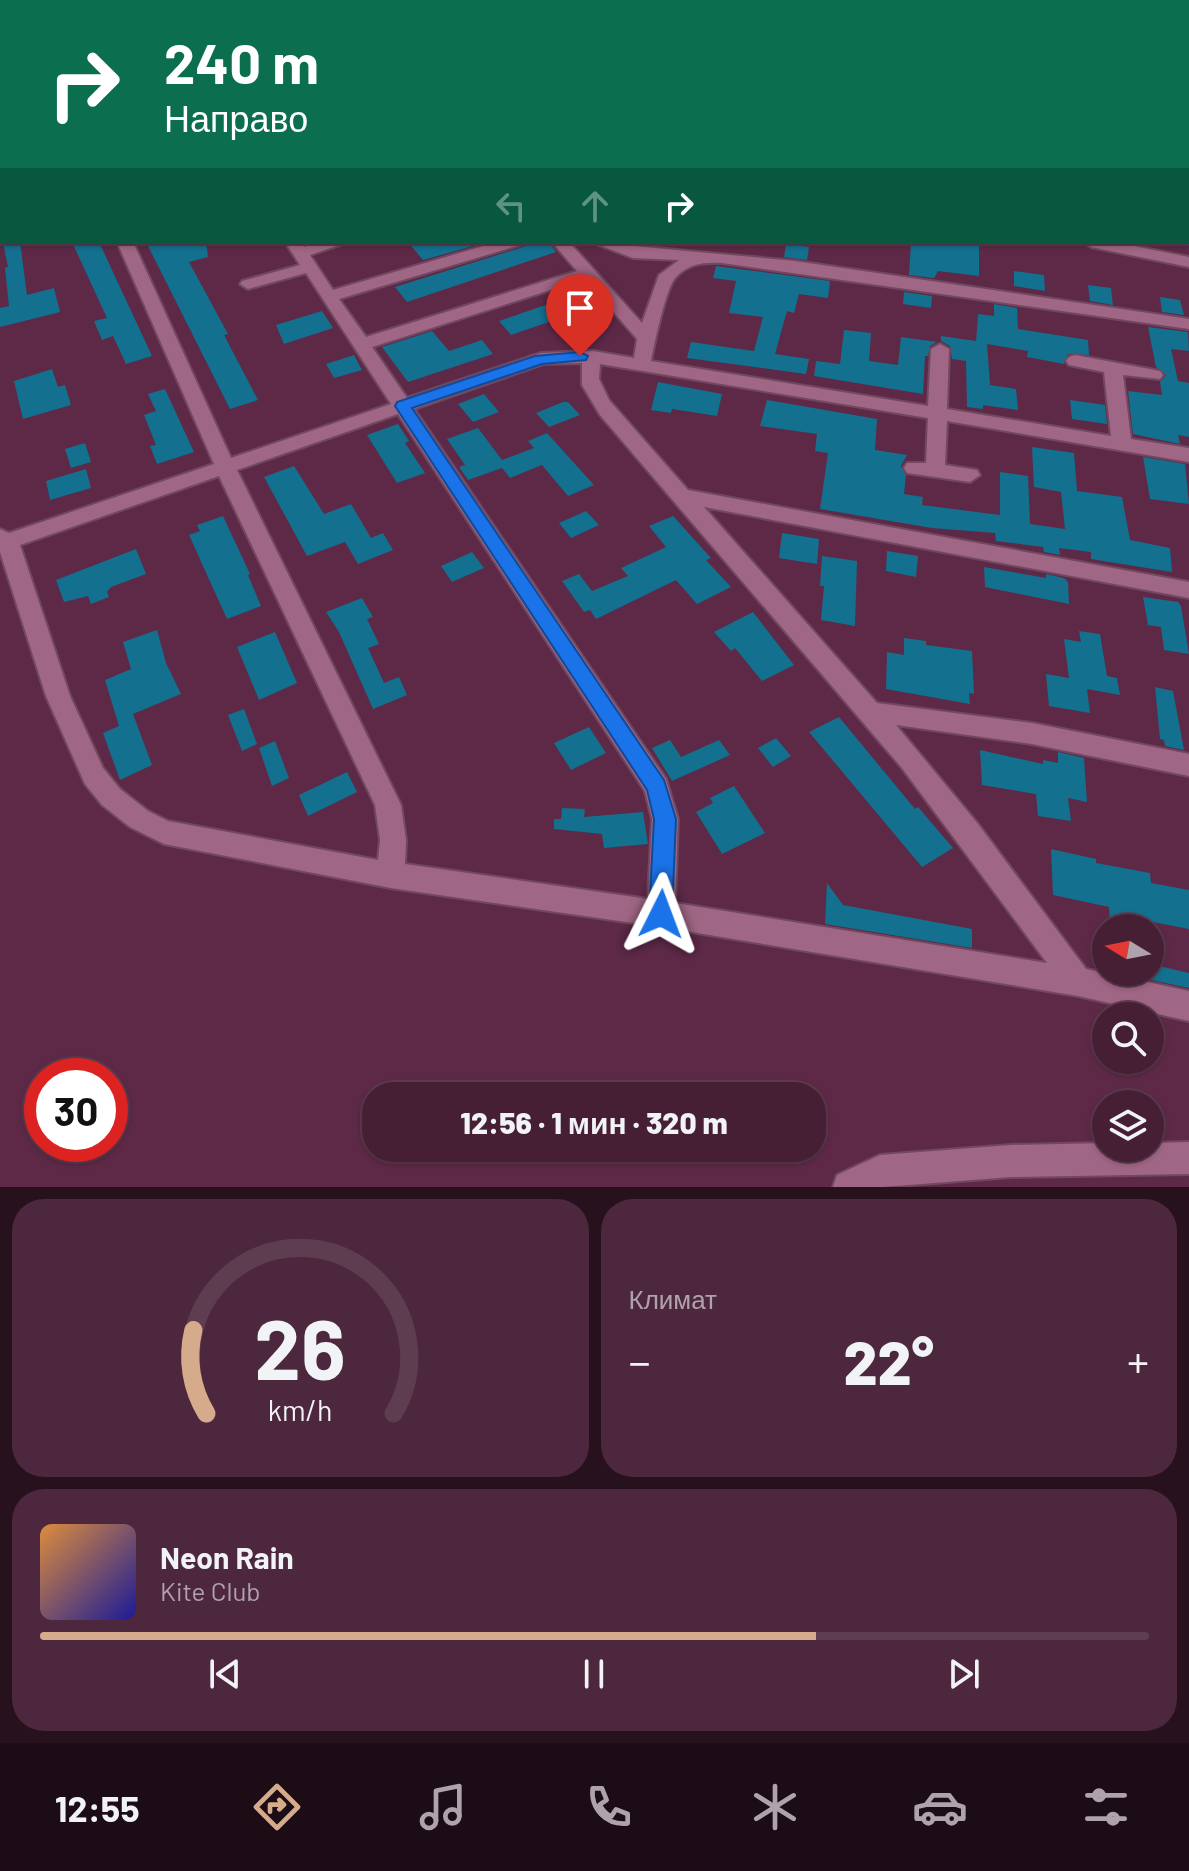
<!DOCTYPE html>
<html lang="ru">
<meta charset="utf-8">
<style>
:root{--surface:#461f35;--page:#4d273d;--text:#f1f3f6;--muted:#b0a2ad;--line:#5e3d50;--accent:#d6ab8b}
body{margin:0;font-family:Barlow,sans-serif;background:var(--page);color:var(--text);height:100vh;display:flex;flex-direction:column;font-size:30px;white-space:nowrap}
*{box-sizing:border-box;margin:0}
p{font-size:26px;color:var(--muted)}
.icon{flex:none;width:44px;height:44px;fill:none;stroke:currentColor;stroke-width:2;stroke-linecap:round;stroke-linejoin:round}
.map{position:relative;height:1187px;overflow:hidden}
.sheet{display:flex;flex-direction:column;gap:12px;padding:12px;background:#26111d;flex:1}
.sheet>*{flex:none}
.guide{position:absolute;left:0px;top:0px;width:1190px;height:244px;box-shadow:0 2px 6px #0004,0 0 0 2px var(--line);background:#0b6e4f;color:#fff;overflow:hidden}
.needle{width:52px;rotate:280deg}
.buttons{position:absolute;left:1092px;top:914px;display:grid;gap:16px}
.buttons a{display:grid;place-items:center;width:72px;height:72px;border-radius:50%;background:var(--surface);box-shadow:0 2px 6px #0004,0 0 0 2px var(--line);font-size:40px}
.speed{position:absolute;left:24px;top:1058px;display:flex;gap:16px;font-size:40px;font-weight:700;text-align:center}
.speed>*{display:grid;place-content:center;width:104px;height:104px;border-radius:50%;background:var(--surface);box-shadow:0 2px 6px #0004,0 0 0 2px var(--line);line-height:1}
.speed .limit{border:12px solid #d22;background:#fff;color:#111}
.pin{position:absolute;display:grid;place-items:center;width:68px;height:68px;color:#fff;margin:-82px -34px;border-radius:50% 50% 50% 0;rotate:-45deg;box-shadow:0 0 8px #0007}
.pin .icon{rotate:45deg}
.me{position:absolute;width:88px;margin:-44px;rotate:3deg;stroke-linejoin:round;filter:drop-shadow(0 0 6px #0008)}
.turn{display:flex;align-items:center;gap:28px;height:168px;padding:0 32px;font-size:36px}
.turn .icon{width:104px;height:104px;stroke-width:2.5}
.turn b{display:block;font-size:56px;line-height:68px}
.lanes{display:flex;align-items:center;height:76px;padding:0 32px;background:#0003;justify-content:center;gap:40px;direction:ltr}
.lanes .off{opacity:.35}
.big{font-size:60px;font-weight:800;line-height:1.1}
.sheet .widget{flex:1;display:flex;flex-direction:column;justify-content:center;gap:12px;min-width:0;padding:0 28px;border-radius:32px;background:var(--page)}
.sheet .dial{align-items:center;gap:0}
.dial svg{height:208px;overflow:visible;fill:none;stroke:var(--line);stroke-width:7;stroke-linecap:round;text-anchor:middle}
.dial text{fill:var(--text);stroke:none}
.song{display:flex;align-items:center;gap:24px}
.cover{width:96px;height:96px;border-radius:12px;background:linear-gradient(135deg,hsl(30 70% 55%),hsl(240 70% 35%))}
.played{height:8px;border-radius:4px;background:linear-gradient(90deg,var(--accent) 70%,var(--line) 70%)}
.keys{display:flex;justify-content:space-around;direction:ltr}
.heat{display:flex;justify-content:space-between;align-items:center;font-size:44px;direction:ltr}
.sheet .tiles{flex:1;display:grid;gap:12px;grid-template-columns:1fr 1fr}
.widget:last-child{grid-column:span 2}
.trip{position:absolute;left:362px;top:1082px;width:464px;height:80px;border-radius:32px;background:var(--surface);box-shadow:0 2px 6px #0004,0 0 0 2px var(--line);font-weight:800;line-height:80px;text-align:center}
.tab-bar{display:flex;height:128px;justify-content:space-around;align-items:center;background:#1c0c15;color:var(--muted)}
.tab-bar .icon{width:56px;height:56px}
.tab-bar .active{color:var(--accent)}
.tab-bar b{font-size:36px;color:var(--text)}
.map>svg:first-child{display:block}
.building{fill:#13708f}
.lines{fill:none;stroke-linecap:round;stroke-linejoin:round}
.minor-casing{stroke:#714860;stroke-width:4}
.minor{fill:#a06685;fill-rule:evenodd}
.route{fill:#1a73e8;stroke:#114b97;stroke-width:2}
</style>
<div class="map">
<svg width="1189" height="1187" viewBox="0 0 1189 1187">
<rect width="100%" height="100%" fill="#5d2947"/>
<g class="building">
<polygon points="3,242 20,242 27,295 54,288 60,312 0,327 0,308 9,306 5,268 8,267"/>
<polygon points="72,242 99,242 152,356 126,364 113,336 102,340 94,321 107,318"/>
<polygon points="146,242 206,242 208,257 189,262 228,334 224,335 258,400 230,409"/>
<polygon points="408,242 479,242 480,244 423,260"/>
<polygon points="539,242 549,242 556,252 407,302 395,287"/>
<polygon points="911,242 979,242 979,276 938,271 934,278 909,275"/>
<polygon points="786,244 809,247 807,260 784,257"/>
<polygon points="716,266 830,281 828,298 799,294 794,313 787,311 775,354 809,359 806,374 687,358 691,342 754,351 763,317 729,313 736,281 713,278"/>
<polygon points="1014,271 1044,275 1045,291 1014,286"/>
<polygon points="1088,285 1111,288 1113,305 1090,301"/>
<polygon points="575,286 591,304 567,311 555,298 561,296 557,292"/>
<polygon points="904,292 932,296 931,308 903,304"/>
<polygon points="1160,297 1180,300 1184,315 1162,312"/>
<polygon points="554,302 566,316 511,335 499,321"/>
<polygon points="994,304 1017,308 1018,329 1088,340 1089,355 1068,354 1064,364 1027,357 1028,351 987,344 990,385 1016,389 1018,410 983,405 983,409 967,407 966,361 952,359 950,346 941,341 941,336 976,341 978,314 994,316"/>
<polygon points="322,311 333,328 284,344 276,325"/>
<polygon points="1148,327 1188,332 1189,351 1171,349 1178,381 1189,383 1189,437 1178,435 1180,444 1133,434 1128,391 1162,395 1160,382 1166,375 1156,367"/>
<polygon points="844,330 871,333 869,361 898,365 901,337 937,342 930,346 928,356 925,356 923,394 814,376 816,361 840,364"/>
<polygon points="432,331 449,351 482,340 493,354 408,382 382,347"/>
<polygon points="354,355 362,370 334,378 326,364"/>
<polygon points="52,369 58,387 65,385 71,405 23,419 14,381"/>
<polygon points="658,382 722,394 717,416 672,409 671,413 651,410"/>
<polygon points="165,389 194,452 157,464 150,446 156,445 144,415 156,411 148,394"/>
<polygon points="484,394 499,412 473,422 458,404"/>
<polygon points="767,400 877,419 875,450 907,455 901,466 906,475 904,494 923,497 922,505 1000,515 1000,472 1028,476 1030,524 1065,529 1061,492 1034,487 1032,447 1074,453 1077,491 1122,497 1130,540 1170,548 1172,572 1091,559 1091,552 1059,548 1060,555 1044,552 1043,547 996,541 995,533 932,528 820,509 828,453 815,451 817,434 760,426"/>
<polygon points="1070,400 1105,405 1107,424 1072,419"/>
<polygon points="563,402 568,402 580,415 549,427 536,413"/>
<polygon points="398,424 409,441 405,443 425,473 397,483 367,435"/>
<polygon points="478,428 502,460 534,448 528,441 547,433 594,485 568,496 542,465 510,478 502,468 468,480 459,467 465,465 447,439"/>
<polygon points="85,443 91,462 71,468 65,449"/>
<polygon points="1143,457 1185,464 1189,504 1150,499"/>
<polygon points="294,466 324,514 351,504 371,538 383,533 393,550 358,564 345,542 307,556 264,477"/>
<polygon points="86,469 91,488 50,500 46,481"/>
<polygon points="586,511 599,525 571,538 559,523"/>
<polygon points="223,516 250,574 248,575 261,606 227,619 189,535 200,531 197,525"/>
<polygon points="673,516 711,558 706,560 731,587 697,604 676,580 596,619 590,610 584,612 562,581 579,574 592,591 628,576 621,568 666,547 649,526"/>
<polygon points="782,533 819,539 817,564 779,558"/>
<polygon points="136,549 146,574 111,587 107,592 109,597 91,604 88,596 64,602 56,580"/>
<polygon points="887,551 918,556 916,577 886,571"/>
<polygon points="472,552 484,568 452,582 441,566"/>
<polygon points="822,556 857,561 855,626 821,620 824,586 820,586"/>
<polygon points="984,567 1046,578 1046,574 1064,578 1068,582 1069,604 985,587"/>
<polygon points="1143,597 1178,602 1181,606 1189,654 1164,650 1161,627 1148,625"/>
<polygon points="362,598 373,617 367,619 379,644 368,648 384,683 399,677 407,695 373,709 339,632 326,612"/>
<polygon points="753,612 794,665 762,681 735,648 731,651 714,632"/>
<polygon points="157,630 166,663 181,694 133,714 152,765 120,780 103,733 119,726 105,680 131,669 123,642"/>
<polygon points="1079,631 1100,634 1107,676 1117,678 1120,695 1087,689 1090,713 1049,706 1046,674 1069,678 1064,639 1081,642"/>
<polygon points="275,632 297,683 259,700 237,647"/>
<polygon points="904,638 926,641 926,645 972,651 974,694 969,693 970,704 886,689 887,652 904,655"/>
<polygon points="1155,687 1173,691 1184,750 1165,746 1164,740 1160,739"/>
<polygon points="244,709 257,744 242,751 228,715"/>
<polygon points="839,717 915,809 918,807 953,848 922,867 809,732"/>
<polygon points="589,727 606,753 571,770 554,743"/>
<polygon points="776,738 791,756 773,767 758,748"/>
<polygon points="670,740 681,757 719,740 730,755 672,781 652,748"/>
<polygon points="275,741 289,778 272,786 259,748"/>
<polygon points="980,750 1043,764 1043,760 1058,763 1058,752 1084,758 1087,802 1068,798 1071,821 1038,816 1036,794 982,785"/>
<polygon points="347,772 357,792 308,816 299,795"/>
<polygon points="734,786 765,833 722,854 696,812 713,803 710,798"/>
<polygon points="562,808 585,809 584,817 643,812 648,844 604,848 602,834 554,829 554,819 561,819"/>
<polygon points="1051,849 1096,859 1096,863 1150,873 1151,883 1189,890 1189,929 1127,917 1128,928 1110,928 1109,907 1053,895"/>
<polygon points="827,883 843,905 972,929 972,948 825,924"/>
<polygon points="1150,964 1189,973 1189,988 1114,972 1150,972"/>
</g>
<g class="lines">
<g class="minor-casing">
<g id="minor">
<polygon points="117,0 136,0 138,2 119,2"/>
<rect x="0" y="55" width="2" height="8"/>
<rect x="0" y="167" width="2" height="8"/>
<path d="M117,242H133L231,458L391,404L306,273L248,289L240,284L242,281L300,265L285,242H301L304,247L322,242H348L310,255L333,290L497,242H522L520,245L339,299L366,337L577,271L552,242H569L642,323L659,275L679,260L633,258L591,242L795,261L1189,319V329L722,263C705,262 689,263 676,277C666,287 654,345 651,361L928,406L931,349L940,344L949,349L947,409L1111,436L1104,372L1069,365L1066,361L1069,357L1075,355L1160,371L1163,375L1160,379L1123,375L1131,439L1189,448V462L947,421L945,465L977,470L980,475L970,482L907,473L904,468L907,463H926L928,418L600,364L599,379L609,400L688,490L1189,582V598L704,507L877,703L1032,723L1189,754V776L1032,744L896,725L978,824L1086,969L1189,991V1021L1078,996L661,927L391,888L164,844L130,827L102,805L85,784L46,696L0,552V529L9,533L214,464ZM585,279L637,339L634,358L593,351L541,353L407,398L372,347ZM582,363V385L600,415L902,768L1047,963L675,903L678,819L666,779L414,409L543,364ZM398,414L645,791L652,819L648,899L405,864L406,840L401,805L237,470ZM219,476L375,805L380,840L378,860L168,821L148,811L120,789L103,768L70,696L20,545Z"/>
<polygon points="1083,242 1114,242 1189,257 1189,267 1091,247"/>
<polygon points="1189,1142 1189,1174 1011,1177 883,1187 833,1187 837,1175 880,1155 1011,1145 1106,1143 1106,1148 1150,1148 1150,1143"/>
</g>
</g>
<use href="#minor" class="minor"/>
</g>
<polygon class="route" points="580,352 588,356 586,360 542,364 412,408 664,780 676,819 672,914 669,921 661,925 652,921 649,914 654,819 647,790 395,406 397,402 535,356"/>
</svg>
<div class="buttons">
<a><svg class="needle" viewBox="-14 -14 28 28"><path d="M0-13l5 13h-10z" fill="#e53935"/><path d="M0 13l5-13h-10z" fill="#b0a2ad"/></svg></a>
<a><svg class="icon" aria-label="search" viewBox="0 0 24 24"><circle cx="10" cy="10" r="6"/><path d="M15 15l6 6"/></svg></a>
<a><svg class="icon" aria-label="layers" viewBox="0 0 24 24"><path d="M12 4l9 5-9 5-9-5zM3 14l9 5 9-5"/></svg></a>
</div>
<div class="speed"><div class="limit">30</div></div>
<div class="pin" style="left:580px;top:356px;background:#d93025"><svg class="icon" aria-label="arrive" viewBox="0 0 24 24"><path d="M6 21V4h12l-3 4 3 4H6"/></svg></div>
<svg class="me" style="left:661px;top:914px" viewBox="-20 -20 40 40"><path d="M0-17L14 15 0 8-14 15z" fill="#1a73e8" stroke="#fff" stroke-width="4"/></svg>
<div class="trip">12:56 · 1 мин · 320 m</div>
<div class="guide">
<div class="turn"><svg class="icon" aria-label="right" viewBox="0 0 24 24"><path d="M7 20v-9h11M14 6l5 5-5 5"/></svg><div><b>240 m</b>Направо</div></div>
<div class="lanes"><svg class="icon off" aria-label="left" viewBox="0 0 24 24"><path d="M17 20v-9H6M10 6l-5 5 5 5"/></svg><svg class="icon off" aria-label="ahead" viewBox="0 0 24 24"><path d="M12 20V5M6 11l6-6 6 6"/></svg><svg class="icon" aria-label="right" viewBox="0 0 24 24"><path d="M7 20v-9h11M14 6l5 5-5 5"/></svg></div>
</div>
</div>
<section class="sheet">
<div class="tiles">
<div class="widget dial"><svg viewBox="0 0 100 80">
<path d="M14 69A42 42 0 1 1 86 69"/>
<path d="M14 69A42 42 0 0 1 9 37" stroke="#d6ab8b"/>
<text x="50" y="56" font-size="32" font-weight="700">26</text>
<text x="50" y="72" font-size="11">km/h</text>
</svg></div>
<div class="widget"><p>Климат</p>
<div class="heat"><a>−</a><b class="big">22°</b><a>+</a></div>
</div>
<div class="widget">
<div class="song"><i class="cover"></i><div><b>Neon Rain</b><p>Kite Club</p></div></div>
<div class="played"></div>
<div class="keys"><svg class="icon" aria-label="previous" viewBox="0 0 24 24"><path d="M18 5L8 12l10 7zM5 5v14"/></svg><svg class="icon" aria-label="pause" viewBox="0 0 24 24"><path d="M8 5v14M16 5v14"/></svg><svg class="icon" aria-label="next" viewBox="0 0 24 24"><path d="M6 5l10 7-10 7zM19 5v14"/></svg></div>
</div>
</div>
</section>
<nav class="tab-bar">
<b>12:55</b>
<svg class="icon active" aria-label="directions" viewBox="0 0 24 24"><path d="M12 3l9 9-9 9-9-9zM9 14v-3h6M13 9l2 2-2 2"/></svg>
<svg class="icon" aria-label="music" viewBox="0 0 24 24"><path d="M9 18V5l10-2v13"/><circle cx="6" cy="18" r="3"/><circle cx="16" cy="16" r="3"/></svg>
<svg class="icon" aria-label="phone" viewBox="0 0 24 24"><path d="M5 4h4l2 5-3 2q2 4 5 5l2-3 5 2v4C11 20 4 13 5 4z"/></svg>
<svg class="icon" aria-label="climate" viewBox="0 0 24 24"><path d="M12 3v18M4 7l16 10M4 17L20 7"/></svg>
<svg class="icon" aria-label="car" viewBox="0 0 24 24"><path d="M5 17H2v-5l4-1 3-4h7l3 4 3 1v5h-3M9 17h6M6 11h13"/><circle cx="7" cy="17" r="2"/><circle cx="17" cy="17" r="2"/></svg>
<svg class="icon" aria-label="filters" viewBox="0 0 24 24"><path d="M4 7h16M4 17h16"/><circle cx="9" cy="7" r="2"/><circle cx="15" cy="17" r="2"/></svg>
</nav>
